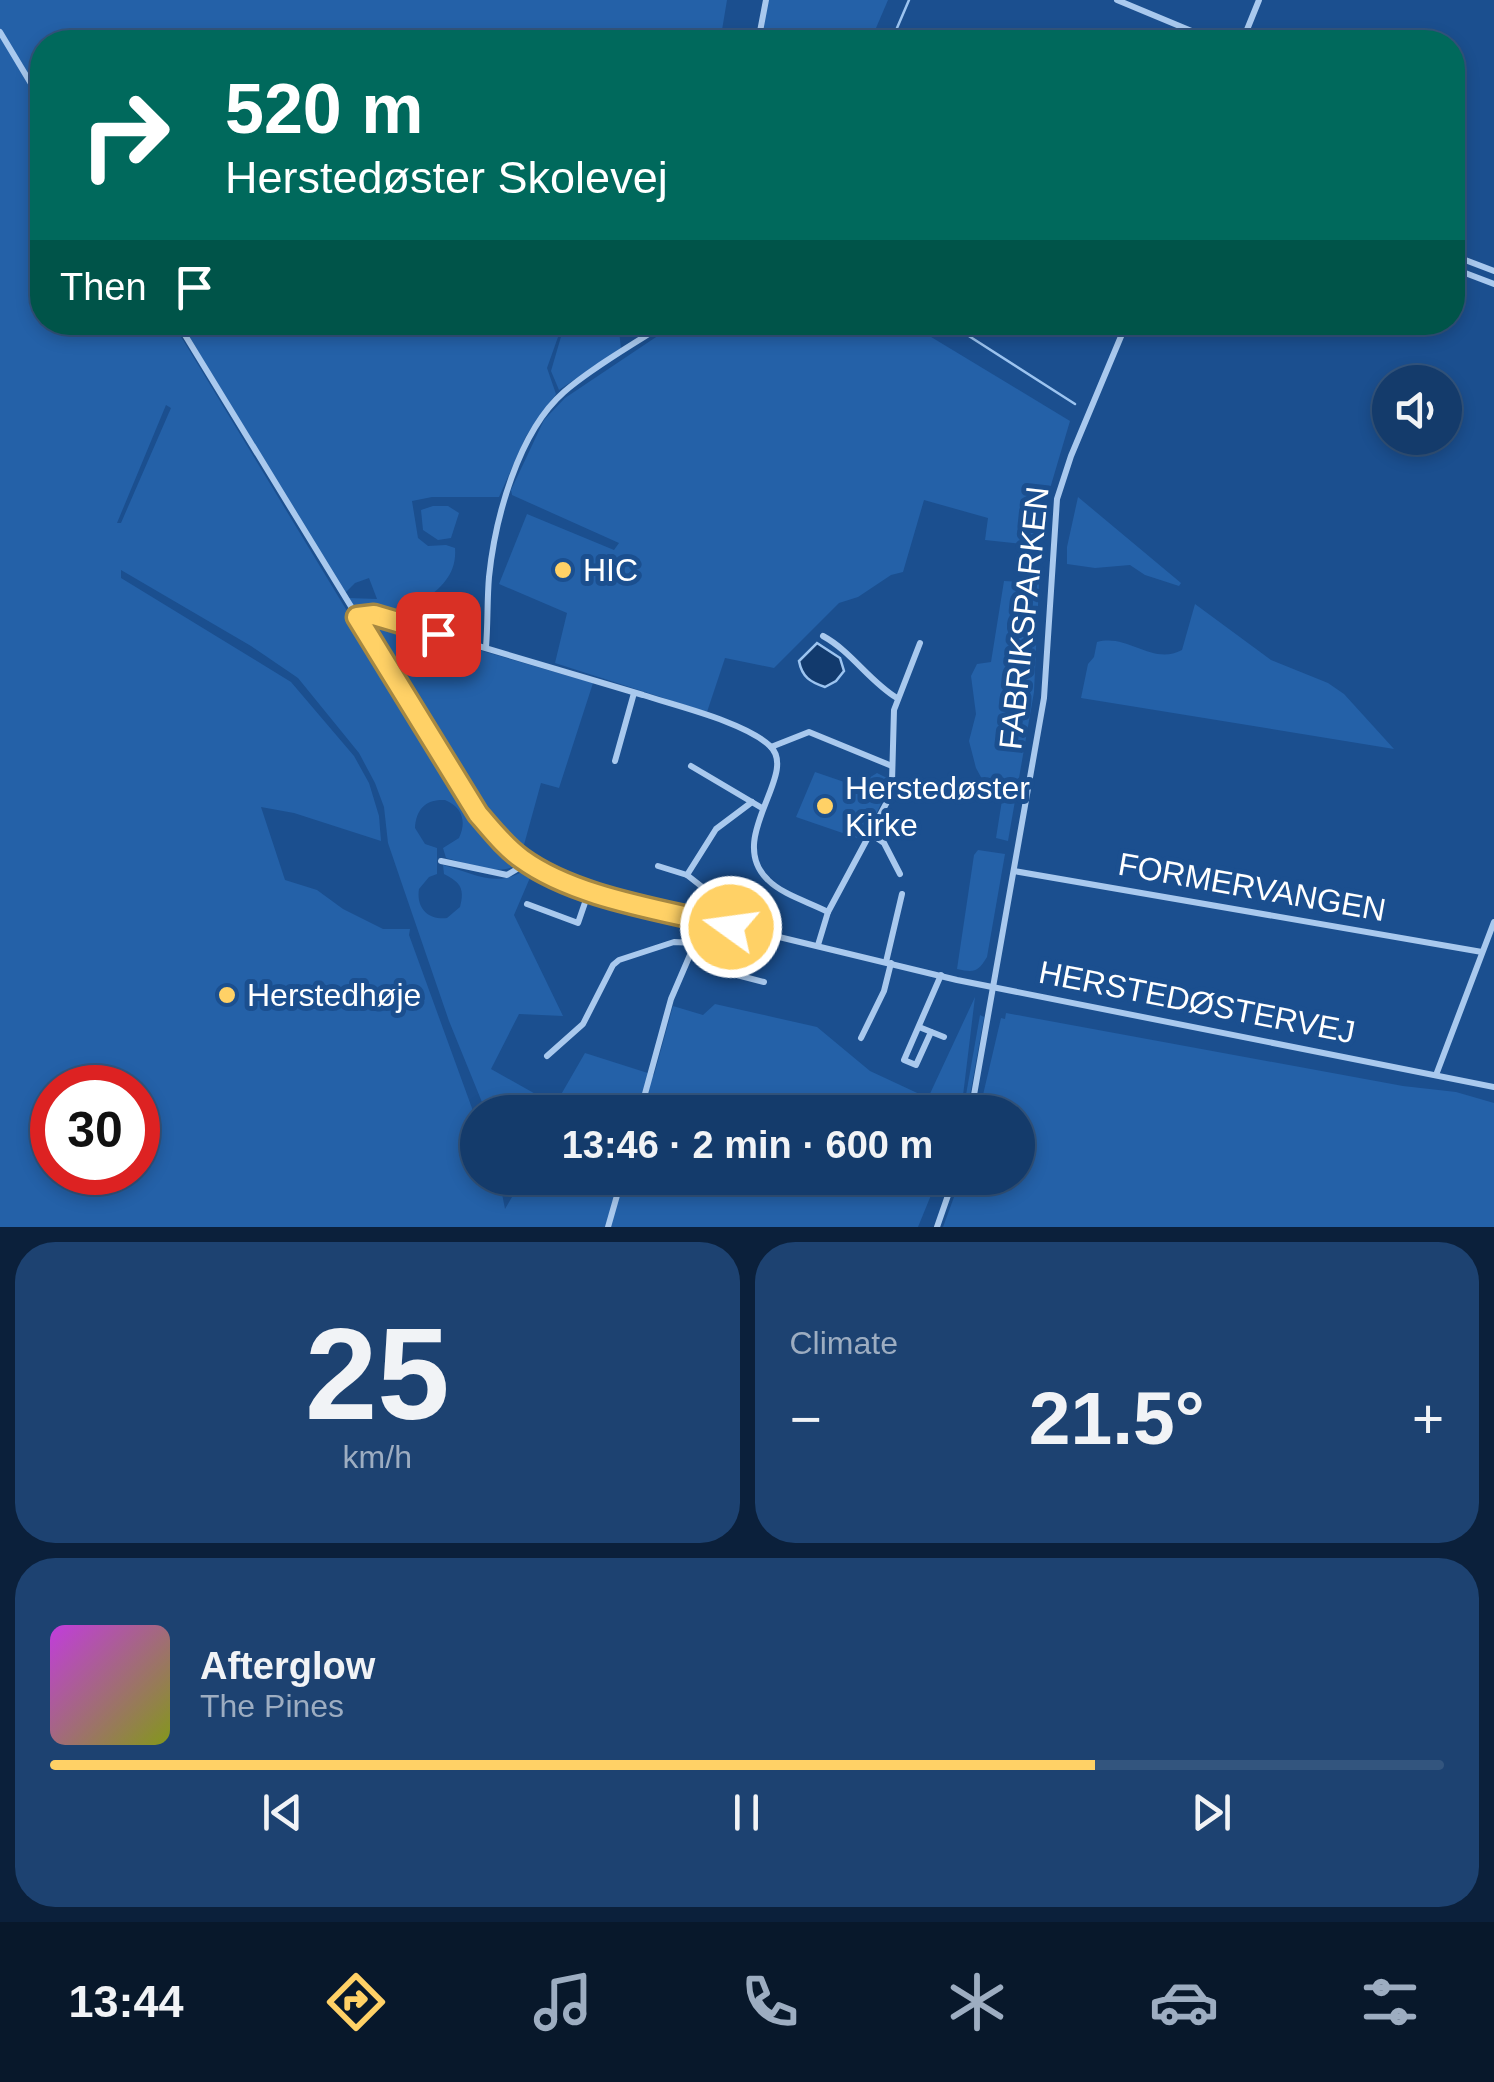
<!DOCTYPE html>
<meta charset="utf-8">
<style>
:root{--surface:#143b6b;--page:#1d4271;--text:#f1f3f6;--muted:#9dadc1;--line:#33557e;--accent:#ffd166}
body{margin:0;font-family:Helvetica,sans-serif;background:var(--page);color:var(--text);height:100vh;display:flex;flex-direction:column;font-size:38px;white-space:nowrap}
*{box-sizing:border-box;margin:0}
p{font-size:32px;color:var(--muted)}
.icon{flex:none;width:55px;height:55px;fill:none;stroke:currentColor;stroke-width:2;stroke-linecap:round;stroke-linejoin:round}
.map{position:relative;height:1227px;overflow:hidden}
.details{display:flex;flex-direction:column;gap:15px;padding:15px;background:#0b203b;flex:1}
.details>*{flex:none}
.guide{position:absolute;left:30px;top:30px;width:1435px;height:305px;border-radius:40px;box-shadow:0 5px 15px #0003,0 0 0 2px var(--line);background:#00695c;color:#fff;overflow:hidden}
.controls{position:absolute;left:1372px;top:365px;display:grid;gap:20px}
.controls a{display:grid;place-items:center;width:90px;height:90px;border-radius:50%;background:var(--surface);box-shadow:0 5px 15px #0003,0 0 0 2px var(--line);font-size:50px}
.speed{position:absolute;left:30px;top:1065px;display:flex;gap:20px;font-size:50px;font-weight:700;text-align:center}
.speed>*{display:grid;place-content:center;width:130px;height:130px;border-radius:50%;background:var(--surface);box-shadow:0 5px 15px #0003,0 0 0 2px var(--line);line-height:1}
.speed .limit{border:15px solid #d22;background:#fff;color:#111}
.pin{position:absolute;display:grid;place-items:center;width:85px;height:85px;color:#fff;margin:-42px;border-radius:20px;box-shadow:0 5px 15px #0006}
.me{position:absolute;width:110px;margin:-55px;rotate:284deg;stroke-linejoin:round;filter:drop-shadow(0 0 8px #0008)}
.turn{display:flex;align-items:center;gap:35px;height:210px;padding:0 30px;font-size:45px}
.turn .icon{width:130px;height:130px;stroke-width:2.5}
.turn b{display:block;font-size:70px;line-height:85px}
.then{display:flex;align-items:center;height:95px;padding:0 30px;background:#0003;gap:20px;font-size:38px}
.big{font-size:75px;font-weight:800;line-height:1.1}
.details .widget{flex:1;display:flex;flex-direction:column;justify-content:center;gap:15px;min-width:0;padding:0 35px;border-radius:40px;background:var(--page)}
.details .dial{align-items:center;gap:0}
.dial b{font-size:130px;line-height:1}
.song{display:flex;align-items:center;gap:30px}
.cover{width:120px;height:120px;border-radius:15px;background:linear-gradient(135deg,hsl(290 70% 55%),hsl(70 70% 35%))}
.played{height:10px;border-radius:5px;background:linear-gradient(90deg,var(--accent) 75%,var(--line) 75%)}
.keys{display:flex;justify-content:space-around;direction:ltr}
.heat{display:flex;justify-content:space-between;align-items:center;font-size:55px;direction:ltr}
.details .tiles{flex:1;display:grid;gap:15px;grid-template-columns:1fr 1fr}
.widget:last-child{grid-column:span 2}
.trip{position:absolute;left:460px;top:1095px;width:575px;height:100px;border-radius:50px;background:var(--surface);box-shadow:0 5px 15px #0003,0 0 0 2px var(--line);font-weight:800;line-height:100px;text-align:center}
.tabs{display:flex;height:160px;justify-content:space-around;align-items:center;background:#08182b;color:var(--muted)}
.tabs .icon{width:70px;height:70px}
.tabs .active{color:var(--accent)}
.tabs b{font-size:45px;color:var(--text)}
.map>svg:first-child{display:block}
.green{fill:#2461a8;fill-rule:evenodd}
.water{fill:#123a6d;stroke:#9cc4f0;stroke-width:2.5}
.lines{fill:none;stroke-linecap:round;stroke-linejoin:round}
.stream{stroke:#9cc4f0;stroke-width:2.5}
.minor{stroke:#a9c9ee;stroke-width:6}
.route-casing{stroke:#a68842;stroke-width:25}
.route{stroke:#ffd166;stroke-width:18}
.poi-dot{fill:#ffd166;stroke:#1b4f8f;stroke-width:4}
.labels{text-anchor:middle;stroke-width:10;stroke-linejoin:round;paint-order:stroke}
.poi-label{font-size:32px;fill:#fff;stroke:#1b4f8f;text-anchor:start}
.street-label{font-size:32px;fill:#fff;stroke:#1b4f8f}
</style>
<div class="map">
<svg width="1494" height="1227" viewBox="0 0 1494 1227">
<rect width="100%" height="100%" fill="#1b4f8f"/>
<g class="green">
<path d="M0,0H727L720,42H42V322L171,323L183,340L361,634L476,816L494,839L520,862C503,879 468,863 446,858L443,848L459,838C467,821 462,807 445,800C426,799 416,809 415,828L425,844L437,848V874L429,877L419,889C416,908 428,920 447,918L460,907C465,888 460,882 444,874L443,865C476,874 499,890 529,867L532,873L514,915L563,1016L519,1014L491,1069L555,1105L585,1053L654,1075L673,1006L703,1015L715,1004L817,1027L870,1071L928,1098L975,997L961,1112H486L449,1021L403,887L388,843L384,807L375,783L359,753L298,678L251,646L121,570V578L291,682L354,756L369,783L379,816L381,841L294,813L261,807L285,880L317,890L343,909L383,929H410L409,935L477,1122L478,1178H499L505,1209L512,1197L509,1178H938L918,1227H0ZM166,405L171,408L121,523H117ZM52,1088H138V1172H52Z"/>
<polygon points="767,0 888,0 870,42 760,42"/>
<path d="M181,323H563L547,368L556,394L526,436L499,497H432L412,501L418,538L428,546L446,545L455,548C457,573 442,588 422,601L430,618L428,629L354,606L348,598L377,599L369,578L355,583L345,593Z"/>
<polygon points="565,323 618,323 621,348 559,390 551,371"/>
<polygon points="677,323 908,323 1070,421 1046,502 1041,546 985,540 988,518 924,500 903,572 891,575 858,597 839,603 774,668 725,658 707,712 555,663 567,613 499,584 527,514 614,550 619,543 512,495 511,490 544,420 565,398"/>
<polygon points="1078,497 1181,583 1179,586 1145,575 1130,565 1095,568 1067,564 1067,547"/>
<polygon points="433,506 448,506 459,513 451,538 438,540 423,530 421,510"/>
<polygon points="1004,581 1039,583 1034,692 1008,841 996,838 1003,794 988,790 976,768 969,741 976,714 971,676 977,664 991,662"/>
<path d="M1195,604L1271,660L1328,683L1344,694L1394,749L1081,698L1088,664L1094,657L1097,642C1128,633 1152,666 1182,650Z"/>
<polygon points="372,619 593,683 559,788 541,783 522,852 501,837 481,812 367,629 366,622"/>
<polygon points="815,772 856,786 877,773 887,778 884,798 863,840 796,817"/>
<path d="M978,850L1005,854L987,957C978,972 974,973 957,969L974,855Z"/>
<polygon points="1006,1013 1403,1086 1456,1092 1494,1103 1494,1227 943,1227 961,1178 1018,1178 1018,1112 979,1112 1001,1018 1005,1019"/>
<polygon points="980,1015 984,1017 967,1112 963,1112"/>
</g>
<path class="water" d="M817,643L840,658L844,671L836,681L825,687C810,682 802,677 799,661Z"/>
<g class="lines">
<g class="stream">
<polyline points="891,42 909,0"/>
<polyline points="947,322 1075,404"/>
</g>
<g class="minor">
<polyline points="1117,0 1218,42"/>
<polyline points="0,32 42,102"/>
<polyline points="758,42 766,0"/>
<polyline points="1242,42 1259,0"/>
<polyline points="1452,255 1494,271"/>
<polyline points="1452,268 1494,284"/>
<path d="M177,322L478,814C510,852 542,874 589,891L957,980L1494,1087"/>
<path d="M357,617L374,615C464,642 554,668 643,695C676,706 745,722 770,746C800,774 724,838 768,880C783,895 809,902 828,912"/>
<path d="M823,636C852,652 869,681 897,698"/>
<path d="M486,647C488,623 487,600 489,577C495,519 518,432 564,392C594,366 633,345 667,322"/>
<polyline points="771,747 809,732 892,766"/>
<polyline points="615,761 634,693"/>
<polyline points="691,766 762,808"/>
<polyline points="871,834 884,843 900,874"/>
<polyline points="441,861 507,875 527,863"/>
<polyline points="658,866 687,875 729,908 732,912 731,927"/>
<polyline points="1014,871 1482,952"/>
<polyline points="687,875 716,829 752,802"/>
<polyline points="527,904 578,923 589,891"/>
<polyline points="743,929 733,974 764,982"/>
<polyline points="818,945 828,912 887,802 892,782 894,710 920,643"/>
<polyline points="886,962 902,894"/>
<polyline points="919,1027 944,1037"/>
<polyline points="931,1032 916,1065 904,1060 941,975"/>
<polyline points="861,1038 884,991 891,963"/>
<polyline points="547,1056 583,1024 613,965 619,960 674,942 694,943"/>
<polyline points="1436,1075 1494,922"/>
<polyline points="640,1112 671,999 705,920"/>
<polyline points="971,1112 1044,698 1057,499 1071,456 1127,322"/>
<polyline points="608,1227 622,1178"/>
<polyline points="937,1227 954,1178"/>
</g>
</g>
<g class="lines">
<g class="route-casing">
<path id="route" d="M438,634L374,615L357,617L478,814C492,830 505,847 522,859C577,899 666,910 731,927"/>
</g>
<use href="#route" class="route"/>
</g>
<g class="poi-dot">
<circle cx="563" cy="570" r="10"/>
<circle cx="825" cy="806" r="10"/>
<circle cx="227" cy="995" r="10"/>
</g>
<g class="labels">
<g class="poi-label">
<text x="583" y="581">HIC</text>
<text x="845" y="799">Herstedøster<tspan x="845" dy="37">Kirke</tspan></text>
<text x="247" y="1006">Herstedhøje</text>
</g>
<g class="street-label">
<text transform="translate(1024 618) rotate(-84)" y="11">FABRIKSPARKEN</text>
<text transform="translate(1252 887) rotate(10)" y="11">FORMERVANGEN</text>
<text transform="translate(1197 1002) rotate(11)" y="11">HERSTEDØSTERVEJ</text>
</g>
</g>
</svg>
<div class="controls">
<a><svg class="icon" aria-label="sound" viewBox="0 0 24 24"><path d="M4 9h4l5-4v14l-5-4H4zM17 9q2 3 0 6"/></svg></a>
</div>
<div class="speed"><div class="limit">30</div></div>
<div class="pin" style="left:438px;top:634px;background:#d93025"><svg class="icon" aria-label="arrive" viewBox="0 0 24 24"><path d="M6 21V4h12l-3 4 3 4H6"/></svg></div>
<svg class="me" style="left:731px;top:927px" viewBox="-20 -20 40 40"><circle r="17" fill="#ffd166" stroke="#fff" stroke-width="3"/><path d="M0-11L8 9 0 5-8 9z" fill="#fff"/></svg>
<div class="trip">13:46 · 2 min · 600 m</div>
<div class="guide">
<div class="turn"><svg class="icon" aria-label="right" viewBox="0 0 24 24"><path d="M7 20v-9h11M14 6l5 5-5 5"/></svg><div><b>520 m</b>Herstedøster Skolevej</div></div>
<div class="then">Then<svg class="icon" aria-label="arrive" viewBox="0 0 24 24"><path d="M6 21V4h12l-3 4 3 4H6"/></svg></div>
</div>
</div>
<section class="details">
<div class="tiles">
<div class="widget dial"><b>25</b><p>km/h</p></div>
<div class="widget"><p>Climate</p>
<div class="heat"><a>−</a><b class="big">21.5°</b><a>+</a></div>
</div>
<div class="widget">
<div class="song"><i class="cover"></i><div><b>Afterglow</b><p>The Pines</p></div></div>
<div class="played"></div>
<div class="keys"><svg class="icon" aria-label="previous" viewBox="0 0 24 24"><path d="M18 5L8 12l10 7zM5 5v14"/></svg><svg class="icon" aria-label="pause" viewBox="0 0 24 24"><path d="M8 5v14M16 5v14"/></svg><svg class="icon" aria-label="next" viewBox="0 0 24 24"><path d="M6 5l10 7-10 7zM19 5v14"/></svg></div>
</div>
</div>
</section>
<nav class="tabs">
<b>13:44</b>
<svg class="icon active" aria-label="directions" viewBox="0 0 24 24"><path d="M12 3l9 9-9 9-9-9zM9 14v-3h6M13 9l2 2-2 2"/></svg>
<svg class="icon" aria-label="music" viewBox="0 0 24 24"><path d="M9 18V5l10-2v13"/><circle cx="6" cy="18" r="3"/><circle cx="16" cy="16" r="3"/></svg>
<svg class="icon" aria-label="phone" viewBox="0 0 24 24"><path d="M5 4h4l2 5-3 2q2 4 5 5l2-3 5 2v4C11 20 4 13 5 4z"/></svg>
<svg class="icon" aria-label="climate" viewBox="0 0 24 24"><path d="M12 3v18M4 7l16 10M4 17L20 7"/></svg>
<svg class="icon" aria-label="car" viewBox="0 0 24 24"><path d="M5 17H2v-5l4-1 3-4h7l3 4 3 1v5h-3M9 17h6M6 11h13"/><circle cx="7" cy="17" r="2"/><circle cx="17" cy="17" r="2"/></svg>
<svg class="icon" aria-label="filters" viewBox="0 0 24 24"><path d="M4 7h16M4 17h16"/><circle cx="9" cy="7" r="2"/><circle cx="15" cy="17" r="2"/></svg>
</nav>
